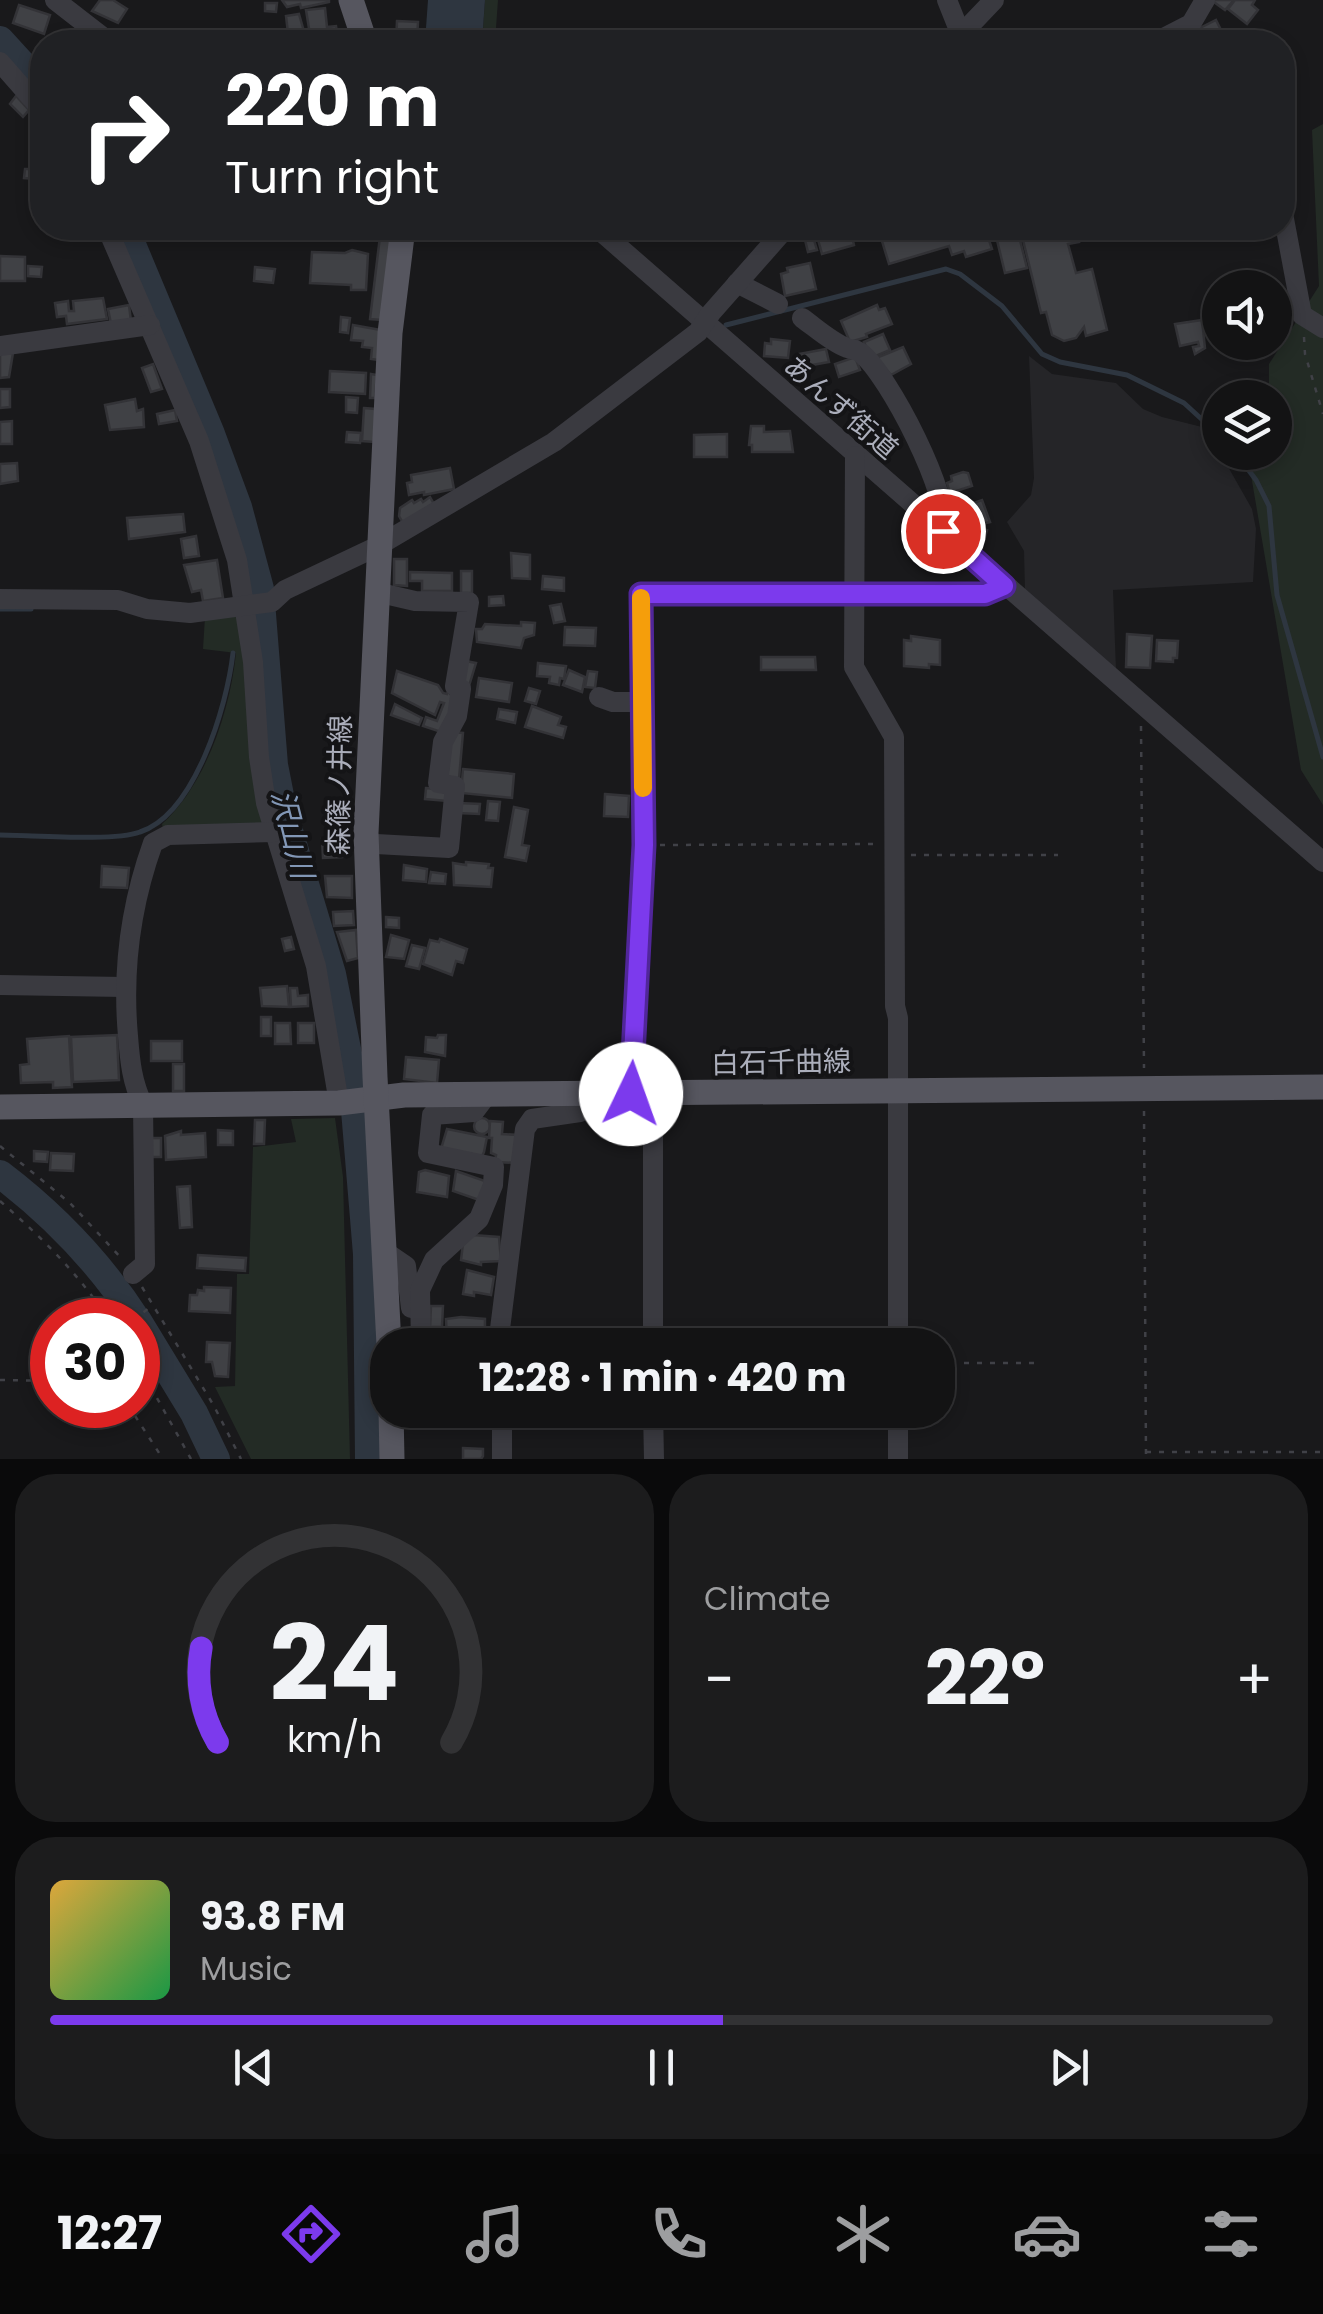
<!DOCTYPE html>
<meta charset="utf-8">
<style>
:root{--surface:#131314;--page:#1c1c1d;--text:#f1f3f6;--muted:#9d9ea0;--line:#323234;--accent:#7c3aed}
body{margin:0;font-family:Poppins,"Noto Sans JP",sans-serif;background:var(--page);color:var(--text);height:100vh;display:flex;flex-direction:column;font-size:38px;white-space:nowrap}
*{box-sizing:border-box;margin:0}
p{font-size:32px;color:var(--muted)}
.icon{flex:none;width:55px;height:55px;fill:none;stroke:currentColor;stroke-width:2;stroke-linecap:round;stroke-linejoin:round}
.map{position:relative;height:1459px;overflow:hidden}
.drawer{display:flex;flex-direction:column;gap:15px;padding:15px;background:#0a0a0b;flex:1}
.drawer>*{flex:none}
.top-card{position:absolute;left:30px;top:30px;width:1265px;height:210px;border-radius:40px;box-shadow:0 5px 15px #0003,0 0 0 2px var(--line);background:#202124;color:#fff;overflow:hidden}
.controls{position:absolute;left:1202px;top:270px;display:grid;gap:20px}
.controls a{display:grid;place-items:center;width:90px;height:90px;border-radius:50%;background:var(--surface);box-shadow:0 5px 15px #0003,0 0 0 2px var(--line);font-size:50px}
.speed{position:absolute;left:30px;top:1298px;display:flex;gap:20px;font-size:50px;font-weight:700;text-align:center}
.speed>*{display:grid;place-content:center;width:130px;height:130px;border-radius:50%;background:var(--surface);box-shadow:0 5px 15px #0003,0 0 0 2px var(--line);line-height:1}
.speed .limit{border:15px solid #d22;background:#fff;color:#111}
.pin{position:absolute;display:grid;place-items:center;width:85px;height:85px;color:#fff;margin:-42px;border:5px solid #fff;border-radius:50%;box-shadow:0 2px 10px #0007}
.me{position:absolute;width:110px;margin:-55px;rotate:3deg;stroke-linejoin:round;filter:drop-shadow(0 0 8px #0008)}
.turn{display:flex;align-items:center;gap:35px;height:210px;padding:0 30px;font-size:45px}
.turn .icon{width:130px;height:130px;stroke-width:2.5}
.turn b{display:block;font-size:70px;line-height:85px}
.big{font-size:75px;font-weight:700;line-height:1.1}
.drawer .card{flex:1;display:flex;flex-direction:column;justify-content:center;gap:15px;min-width:0;padding:0 35px;border-radius:40px;background:var(--page)}
.drawer .dial{align-items:center;gap:0}
.dial svg{height:260px;overflow:visible;fill:none;stroke:var(--line);stroke-width:7;stroke-linecap:round;text-anchor:middle}
.dial text{fill:var(--text);stroke:none}
.song{display:flex;align-items:center;gap:30px}
.cover{width:120px;height:120px;border-radius:15px;background:linear-gradient(135deg,hsl(40 70% 55%),hsl(140 70% 35%))}
.played{height:10px;border-radius:5px;background:linear-gradient(90deg,var(--accent) 55%,var(--line) 55%)}
.keys{display:flex;justify-content:space-around;direction:ltr}
.heat{display:flex;justify-content:space-between;align-items:center;font-size:55px;direction:ltr}
.drawer .tiles{flex:1;display:grid;gap:15px;grid-template-columns:1fr 1fr}
.card:last-child{grid-column:span 2}
.trip{position:absolute;left:370px;top:1328px;width:585px;height:100px;border-radius:40px;background:var(--surface);box-shadow:0 5px 15px #0003,0 0 0 2px var(--line);font-weight:700;line-height:100px;text-align:center}
.dock{display:flex;height:160px;justify-content:space-around;align-items:center;background:#080808;color:var(--muted)}
.dock .icon{width:70px;height:70px}
.dock .current{color:var(--accent)}
.dock b{font-size:45px;color:var(--text)}
.map>svg:first-child{display:block}
.built{fill:#252528}
.green{fill:#232b25}
.water{fill:#2e3640}
.lines{fill:none;stroke-linecap:round;stroke-linejoin:round}
.stream{stroke:#2e3640;stroke-width:5}
.river{stroke:#2e3640;stroke-width:28}
.building{fill:#404145;stroke:#333337;stroke-width:2.5}
.path{stroke:#404147;stroke-width:2.5;stroke-dasharray:5 8;stroke-linecap:butt}
.minor{stroke:#3a3a40;stroke-width:20}
.major{stroke:#56565f;stroke-width:25}
.route-casing{stroke:#51269a;stroke-width:25}
.route{stroke:#7c3aed;stroke-width:18}
.slow{stroke:#f59e0b;stroke-width:18}
.labels{text-anchor:middle;stroke-width:8;stroke-linejoin:round;paint-order:stroke}
.street-label{font-size:28px;fill:#abaebb;stroke:#141416}
.water-label{font-size:30px;font-style:italic;fill:#8297b6;stroke:#141416}
</style>
<div class="map">
<svg width="1323" height="1459" viewBox="0 0 1323 1459">
<rect width="100%" height="100%" fill="#19191b"/>
<polygon class="built" points="1029,356 1052,374 1116,383 1143,409 1162,417 1206,428 1252,509 1256,529 1253,582 1113,590 1116,670 1025,591 1024,551 1007,522 1031,495 1034,478"/>
<g class="green">
<polygon points="485,0 498,0 495,42 482,42"/>
<polygon points="1323,124 1323,805 1301,770 1250,469 1242,453 1275,452 1275,398 1264,397 1269,393 1269,364 1319,286 1312,130"/>
<path d="M238,613L263,825L163,829L162,824C206,784 230,711 236,653L203,649L205,617Z"/>
<polygon points="335,1118 343,1177 350,1459 251,1459 215,1387 235,1386 237,1274 249,1274 253,1147 296,1142 291,1119"/>
</g>
<polygon class="water" points="428,0 485,0 482,42 425,42"/>
<g class="lines">
<g class="stream">
<polyline points="726,325 946,269 960,274 1002,306 1042,354 1060,362 1127,375 1184,403 1220,436"/>
<polyline points="1235,452 1256,480 1269,506 1277,595 1323,757"/>
<polyline points="0,609 31,609"/>
<path d="M0,835C32,835 113,842 140,832C195,814 227,706 233,653"/>
</g>
<g class="river">
<polyline points="0,40 42,86"/>
<polyline points="125,228 211,434 238,507 260,589 274,765 283,811 332,974 352,1074 367,1254 369,1459"/>
<path d="M0,1174C54,1215 100,1263 137,1320"/>
<polyline points="138,1321 194,1413 216,1459"/>
</g>
</g>
<g class="building">
<polygon points="100,0 113,0 127,9 118,23 92,11"/>
<polygon points="282,0 329,0 329,2 301,8 300,4 287,7"/>
<polygon points="1211,0 1232,0 1233,1 1225,10"/>
<polygon points="1235,0 1255,0 1252,5 1258,10 1247,24 1228,9"/>
<polygon points="265,3 277,3 276,12 265,11"/>
<polygon points="19,5 50,15 44,34 13,23"/>
<polygon points="325,8 327,27 336,26 338,38 311,41 306,10"/>
<polygon points="299,14 307,42 289,42 286,16"/>
<polygon points="1216,20 1223,34 1205,42 1198,29"/>
<polygon points="397,21 418,22 417,42 396,42"/>
<polygon points="63,32 77,37 75,42 59,42"/>
<polygon points="16,96 29,110 23,117 10,104"/>
<polygon points="25,169 35,169 35,179 24,178"/>
<polygon points="381,228 394,228 382,320 370,319"/>
<polygon points="840,228 840,230 850,228 854,245 822,254 817,236"/>
<polygon points="878,228 985,228 992,249 966,257 964,251 952,255 949,246 889,264"/>
<polygon points="994,228 1017,228 1027,268 1005,273"/>
<polygon points="1020,228 1075,228 1079,242 1068,244 1076,273 1092,269 1107,330 1086,336 1084,327 1076,338 1064,341 1052,335 1046,312 1041,313"/>
<polygon points="812,233 817,250 808,252 804,236"/>
<polygon points="352,250 368,254 366,290 351,290 351,285 310,283 312,252 345,253"/>
<polygon points="0,256 25,257 25,281 0,281"/>
<polygon points="810,263 816,289 785,296 781,274 788,272 787,268"/>
<polygon points="28,266 42,267 41,277 28,276"/>
<polygon points="255,267 275,269 273,283 254,281"/>
<polygon points="103,298 107,319 67,324 66,316 57,317 55,303 68,301 69,311 74,311 73,301"/>
<polygon points="129,305 131,321 111,324 108,309"/>
<polygon points="877,305 879,310 885,308 892,324 866,334 867,337 850,342 841,321"/>
<polygon points="341,317 350,318 348,333 340,332"/>
<polygon points="1202,320 1205,348 1195,354 1193,347 1199,346 1198,342 1180,346 1175,324"/>
<polygon points="353,325 381,330 379,360 371,359 372,348 362,347 363,341 351,340"/>
<polygon points="883,334 890,350 871,358 864,342"/>
<polygon points="771,339 790,341 788,358 764,356 765,343 771,344"/>
<polygon points="903,347 911,364 891,375 876,358"/>
<polygon points="826,349 829,362 801,367 799,354"/>
<polygon points="0,353 13,353 9,377 0,378"/>
<polygon points="855,357 860,370 839,377 835,364"/>
<polygon points="153,364 162,389 151,392 142,368"/>
<polygon points="330,371 366,373 365,394 329,392"/>
<polygon points="371,374 377,375 375,398 370,398"/>
<polygon points="0,389 10,389 10,407 0,408"/>
<polygon points="346,397 358,398 357,413 346,412"/>
<polygon points="135,399 137,411 143,409 144,427 110,430 105,405"/>
<polygon points="364,408 376,409 374,442 362,441"/>
<polygon points="175,410 177,421 159,424 157,414"/>
<polygon points="12,421 12,444 0,444 0,422"/>
<polygon points="751,426 764,426 764,432 790,431 793,452 752,452 752,445 749,445"/>
<polygon points="347,432 361,433 360,443 346,442"/>
<polygon points="727,434 727,457 694,457 694,435"/>
<polygon points="17,463 18,481 0,484 0,464"/>
<polygon points="450,468 454,489 424,495 424,492 409,495 407,483 412,482 411,475"/>
<polygon points="963,472 968,473 972,486 950,493 947,483 952,481 951,476"/>
<polygon points="430,497 434,504 403,523 399,516 400,508 412,500 414,503 421,499 423,502"/>
<polygon points="982,500 990,522 957,530 953,510"/>
<polygon points="183,514 185,532 129,539 127,518"/>
<polygon points="977,527 987,530 981,552 970,542"/>
<polygon points="196,536 199,556 184,558 181,539"/>
<polygon points="511,553 530,555 530,579 512,578"/>
<polygon points="394,559 407,559 407,586 394,585"/>
<polygon points="217,560 223,598 203,601 201,590 192,592 184,565"/>
<rect x="461" y="571" width="11" height="22"/>
<polygon points="410,572 452,573 452,591 422,591 422,581 410,581"/>
<polygon points="543,576 564,578 564,591 542,589"/>
<polygon points="503,596 504,605 489,606 489,597"/>
<polygon points="561,604 565,621 554,623 550,606"/>
<polygon points="521,622 535,623 534,635 524,638 521,648 477,642 476,629 482,629 485,624 521,626"/>
<polygon points="565,627 596,628 595,646 564,645"/>
<polygon points="1127,634 1152,636 1150,668 1126,667"/>
<polygon points="911,636 940,640 940,665 929,664 929,668 904,666 904,640 911,641"/>
<polygon points="1157,640 1178,641 1177,658 1173,658 1173,662 1156,661"/>
<polygon points="761,657 815,657 816,670 761,670"/>
<polygon points="466,661 476,663 469,686 460,683"/>
<polygon points="538,663 566,666 564,679 560,678 559,685 549,683 550,677 537,676"/>
<polygon points="569,670 585,677 582,692 563,685"/>
<polygon points="397,671 438,685 443,693 447,694 448,691 455,700 441,732 423,726 426,717 437,721 444,703 440,702 435,715 392,693"/>
<polygon points="588,671 597,672 595,688 585,687"/>
<polygon points="479,678 512,683 509,702 476,697"/>
<polygon points="529,688 540,691 536,704 525,701"/>
<polygon points="395,704 422,718 419,725 391,715"/>
<polygon points="532,706 561,717 558,725 566,727 563,738 525,727"/>
<polygon points="499,709 517,712 515,723 497,719"/>
<polygon points="452,732 463,733 459,779 447,778"/>
<polygon points="463,769 514,774 512,798 461,793"/>
<polygon points="426,788 448,790 447,801 425,799"/>
<polygon points="605,794 629,796 628,817 604,816"/>
<polygon points="488,801 500,802 498,821 486,820"/>
<polygon points="459,803 480,804 479,814 458,813"/>
<polygon points="514,807 528,810 522,845 529,846 526,861 505,857"/>
<polygon points="322,839 342,839 342,857 323,858"/>
<polygon points="466,862 489,864 488,868 493,868 491,887 454,885 453,863 466,865"/>
<polygon points="404,865 427,869 426,882 403,880"/>
<polygon points="102,866 129,868 127,888 101,887"/>
<polygon points="431,872 446,874 445,884 429,883"/>
<polygon points="325,876 352,876 352,898 327,897"/>
<polygon points="353,911 354,925 334,926 333,912"/>
<polygon points="386,917 399,918 399,928 386,927"/>
<polygon points="356,930 358,958 347,961 337,932"/>
<polygon points="391,935 409,940 404,959 386,957"/>
<polygon points="291,937 294,949 285,951 282,939"/>
<polygon points="440,939 467,949 463,963 456,961 452,975 423,964 430,940 439,942"/>
<polygon points="412,945 425,948 419,969 406,966"/>
<polygon points="287,986 289,1007 262,1006 260,988"/>
<polygon points="290,988 297,988 298,996 308,995 308,1006 291,1007"/>
<rect x="261" y="1017" width="10" height="19"/>
<polygon points="275,1023 290,1023 291,1044 275,1044"/>
<rect x="298" y="1023" width="16" height="20"/>
<polygon points="117,1035 119,1080 73,1082 71,1037"/>
<polygon points="438,1035 446,1035 445,1056 425,1052 426,1037 437,1038"/>
<polygon points="69,1036 72,1087 53,1088 53,1082 21,1083 20,1065 29,1064 27,1039"/>
<rect x="151" y="1041" width="31" height="20"/>
<polygon points="406,1057 439,1060 437,1083 404,1079"/>
<rect x="173" y="1064" width="11" height="27"/>
<circle cx="482" cy="1126" r="8"/>
<polygon points="255,1120 265,1120 264,1144 254,1144"/>
<polygon points="490,1121 503,1122 502,1134 518,1135 516,1163 495,1162 496,1155 491,1153 492,1138 489,1138"/>
<polygon points="447,1129 487,1137 484,1152 482,1156 441,1149"/>
<polygon points="218,1130 233,1131 233,1145 218,1145"/>
<polygon points="181,1131 181,1135 205,1133 206,1157 166,1160 165,1136"/>
<rect x="149" y="1138" width="12" height="19"/>
<polygon points="34,1151 48,1152 47,1162 34,1161"/>
<polygon points="51,1153 74,1154 73,1171 50,1170"/>
<polygon points="425,1170 449,1176 447,1197 417,1192 419,1172"/>
<polygon points="456,1171 485,1181 482,1201 453,1191"/>
<polygon points="190,1186 192,1227 180,1228 177,1187"/>
<polygon points="473,1235 499,1237 501,1261 481,1262 481,1265 461,1260 463,1243"/>
<polygon points="198,1255 246,1258 245,1271 197,1268"/>
<polygon points="467,1270 494,1277 491,1295 474,1292 474,1296 463,1294"/>
<polygon points="204,1287 231,1288 230,1313 189,1311 190,1295 197,1295 198,1290 204,1291"/>
<polygon points="431,1306 443,1306 442,1327 430,1327"/>
<polygon points="461,1317 485,1319 485,1332 493,1332 493,1344 447,1341 446,1319"/>
<polygon points="434,1330 442,1330 442,1345 433,1345"/>
<polygon points="207,1342 230,1343 228,1377 215,1376 212,1362 206,1362"/>
<polygon points="463,1448 483,1449 483,1456 481,1459 463,1459"/>
</g>
<g class="lines">
<g class="path">
<polyline points="1304,337 1305,354 1323,414"/>
<polyline points="1141,726 1144,1068"/>
<polyline points="660,845 877,844"/>
<polyline points="911,855 1058,855"/>
<polyline points="1144,1111 1146,1459"/>
<polyline points="0,1146 70,1203 123,1260"/>
<path d="M0,1201C42,1238 78,1273 109,1320"/>
<polyline points="142,1287 214,1406 241,1459"/>
<polyline points="133,1320 152,1306"/>
<polyline points="938,1363 1037,1363"/>
<polyline points="138,1364 191,1459"/>
<polyline points="0,1380 52,1381"/>
<polyline points="128,1405 163,1459"/>
<polyline points="1146,1452 1323,1452"/>
</g>
<g class="minor">
<polyline points="55,0 109,42"/>
<polyline points="947,0 961,35"/>
<polyline points="954,42 994,0"/>
<polyline points="1156,42 1191,24 1205,0"/>
<polyline points="0,62 42,110"/>
<polyline points="1282,208 1302,315 1323,328"/>
<polyline points="107,228 199,441 237,560 253,662 259,757 266,803 316,966 339,1103"/>
<polyline points="597,228 1323,862"/>
<polyline points="737,283 778,304"/>
<path d="M802,318C816,328 831,342 847,348C855,351 854,348 861,353C888,374 953,499 943,531"/>
<polyline points="0,346 150,325"/>
<polyline points="855,456 854,667 894,737 895,1006 898,1018 898,1345"/>
<polyline points="376,592 415,601 469,602 455,686 461,689 457,716 443,742 438,783 455,786 449,848 376,844"/>
<polyline points="0,599 118,600 147,609 190,613 272,602 285,590 378,546 554,442 698,332 711,313 786,228"/>
<polyline points="599,697 613,702 642,702"/>
<polyline points="0,985 124,987"/>
<polyline points="631,1094 644,845 641,594 985,594 1004,586"/>
<polyline points="653,1094 653,1345"/>
<polyline points="387,1253 406,1266 411,1308"/>
<path d="M133,1274L145,1264L143,1105C132,1082 130,1062 128,1036C122,969 130,907 153,843L168,835L274,832"/>
<polyline points="421,1345 420,1290 434,1260 479,1219 493,1185 494,1167 428,1153 432,1115 474,1112 487,1095"/>
<polyline points="502,1345 500,1329 525,1129 532,1119 580,1112 582,1095"/>
<polyline points="653,1410 654,1459"/>
<polyline points="898,1410 898,1459"/>
<polyline points="502,1459 502,1410"/>
</g>
<g class="major">
<polyline points="351,0 365,42"/>
<polyline points="0,1107 339,1103 404,1095 1323,1087"/>
<polyline points="389,1345 375,1077 366,833 390,333 403,228"/>
<polyline points="391,1410 392,1459"/>
</g>
</g>
<g class="lines">
<g class="route-casing">
<polyline id="route" points="631,1094 644,845 641,594 985,594 1004,586 943,531"/>
</g>
<use href="#route" class="route"/>
<polyline class="slow" points="641,598 643,788"/>
</g>
<g class="labels">
<g class="street-label">
<text transform="translate(841 407) rotate(41)" y="10">あんず街道</text>
<text transform="translate(339 785) rotate(-89)" y="10">森篠ノ井線</text>
<text transform="translate(781 1062) rotate(-1)" y="10">白石千曲線</text>
</g>
<g class="water-label">
<text transform="translate(292 834) rotate(76)" y="10">沢山川</text>
</g>
</g>
</svg>
<div class="controls">
<a><svg class="icon" aria-label="sound" viewBox="0 0 24 24"><path d="M4 9h4l5-4v14l-5-4H4zM17 9q2 3 0 6"/></svg></a>
<a><svg class="icon" aria-label="layers" viewBox="0 0 24 24"><path d="M12 4l9 5-9 5-9-5zM3 14l9 5 9-5"/></svg></a>
</div>
<div class="speed"><div class="limit">30</div></div>
<div class="pin" style="left:943px;top:531px;background:#d93025"><svg class="icon" aria-label="arrive" viewBox="0 0 24 24"><path d="M6 21V4h12l-3 4 3 4H6"/></svg></div>
<svg class="me" style="left:631px;top:1094px" viewBox="-20 -20 40 40"><circle r="19" fill="#fff"/><path d="M0-13L10 11 0 6-10 11z" fill="#7c3aed"/></svg>
<div class="trip">12:28 · 1 min · 420 m</div>
<div class="top-card">
<div class="turn"><svg class="icon" aria-label="right" viewBox="0 0 24 24"><path d="M7 20v-9h11M14 6l5 5-5 5"/></svg><div><b>220 m</b>Turn right</div></div>
</div>
</div>
<section class="drawer">
<div class="tiles">
<div class="card dial"><svg viewBox="0 0 100 80">
<path d="M14 69A42 42 0 1 1 86 69"/>
<path d="M14 69A42 42 0 0 1 9 40" stroke="#7c3aed"/>
<text x="50" y="56" font-size="32" font-weight="700">24</text>
<text x="50" y="72" font-size="11">km/h</text>
</svg></div>
<div class="card"><p>Climate</p>
<div class="heat"><a>−</a><b class="big">22°</b><a>+</a></div>
</div>
<div class="card">
<div class="song"><i class="cover"></i><div><b>93.8 FM</b><p>Music</p></div></div>
<div class="played"></div>
<div class="keys"><svg class="icon" aria-label="previous" viewBox="0 0 24 24"><path d="M18 5L8 12l10 7zM5 5v14"/></svg><svg class="icon" aria-label="pause" viewBox="0 0 24 24"><path d="M8 5v14M16 5v14"/></svg><svg class="icon" aria-label="next" viewBox="0 0 24 24"><path d="M6 5l10 7-10 7zM19 5v14"/></svg></div>
</div>
</div>
</section>
<nav class="dock">
<b>12:27</b>
<svg class="icon current" aria-label="directions" viewBox="0 0 24 24"><path d="M12 3l9 9-9 9-9-9zM9 14v-3h6M13 9l2 2-2 2"/></svg>
<svg class="icon" aria-label="music" viewBox="0 0 24 24"><path d="M9 18V5l10-2v13"/><circle cx="6" cy="18" r="3"/><circle cx="16" cy="16" r="3"/></svg>
<svg class="icon" aria-label="phone" viewBox="0 0 24 24"><path d="M5 4h4l2 5-3 2q2 4 5 5l2-3 5 2v4C11 20 4 13 5 4z"/></svg>
<svg class="icon" aria-label="climate" viewBox="0 0 24 24"><path d="M12 3v18M4 7l16 10M4 17L20 7"/></svg>
<svg class="icon" aria-label="car" viewBox="0 0 24 24"><path d="M5 17H2v-5l4-1 3-4h7l3 4 3 1v5h-3M9 17h6M6 11h13"/><circle cx="7" cy="17" r="2"/><circle cx="17" cy="17" r="2"/></svg>
<svg class="icon" aria-label="filters" viewBox="0 0 24 24"><path d="M4 7h16M4 17h16"/><circle cx="9" cy="7" r="2"/><circle cx="15" cy="17" r="2"/></svg>
</nav>
